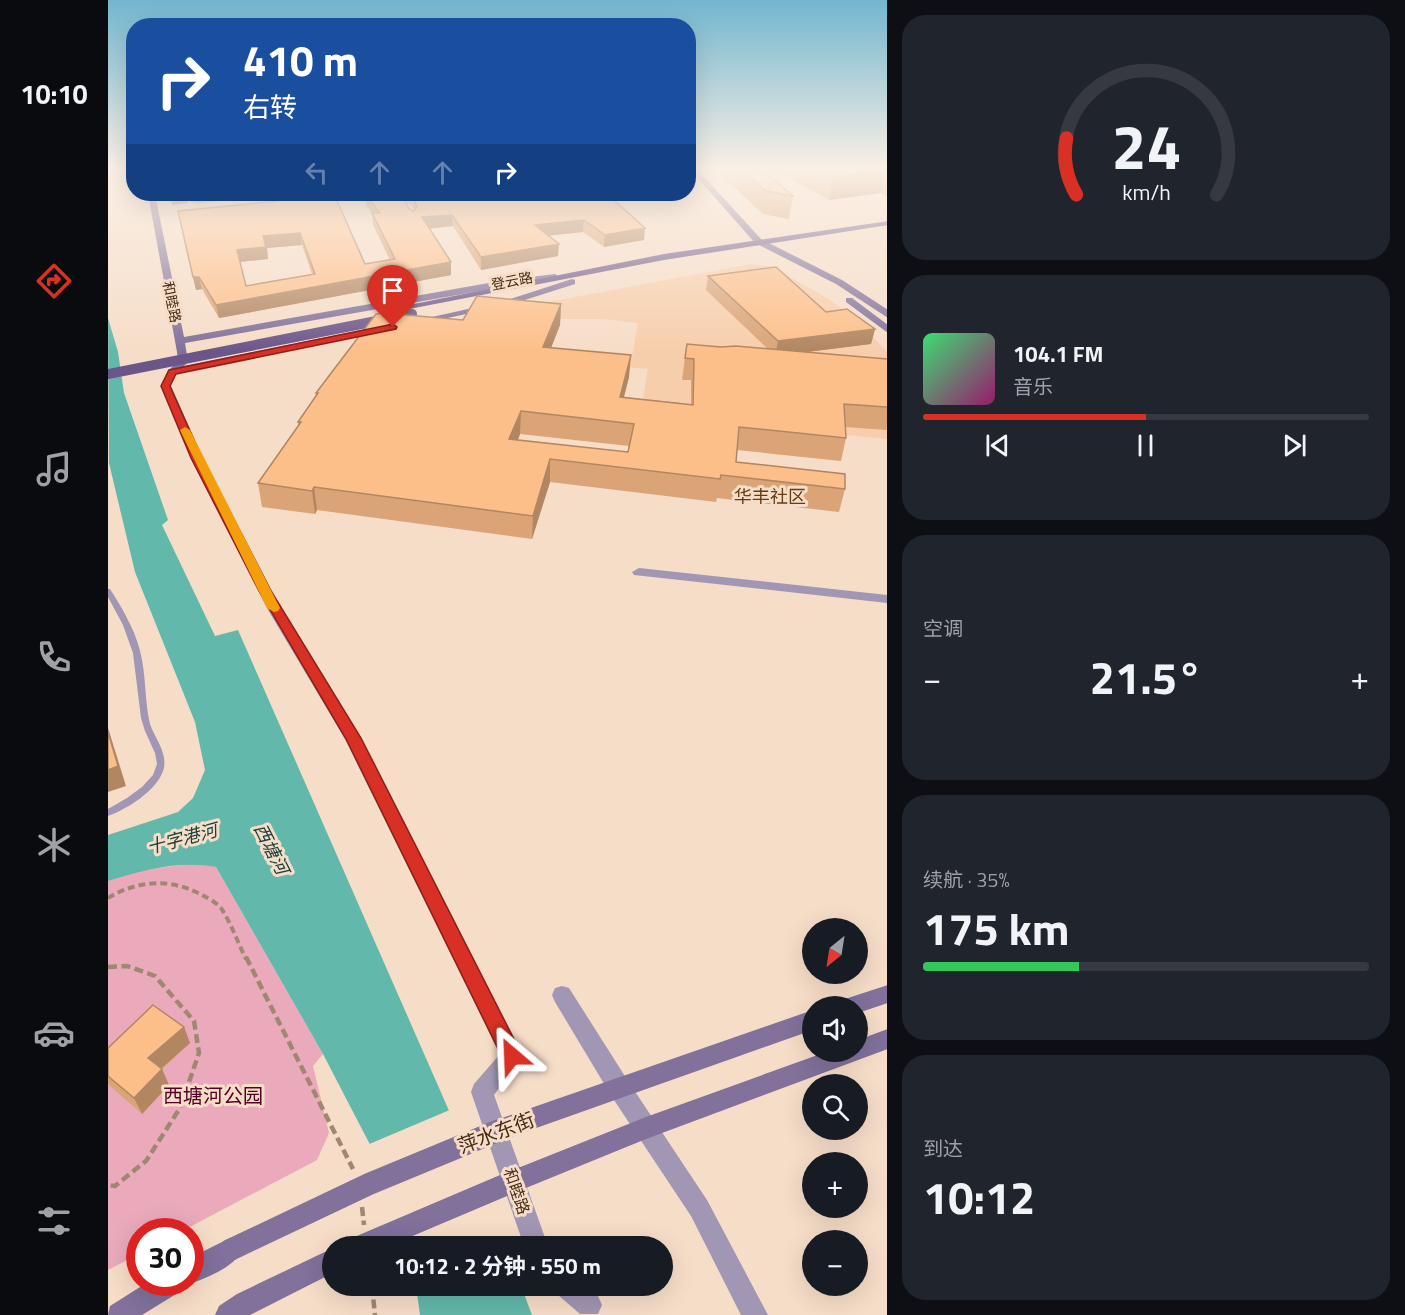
<!DOCTYPE html>
<html lang="zh">
<meta charset="utf-8">
<style>
:root{--surface:#171b24;--page:#20242c;--text:#f1f3f6;--muted:#9ea1a6;--line:#363941;--accent:#d93025}
body{margin:0;font-family:"Titillium Web","Noto Sans SC",sans-serif;background:var(--page);color:var(--text);height:100vh;display:flex;flex-direction:column;font-size:22px;white-space:nowrap}
*{box-sizing:border-box;margin:0}
p{font-size:20px;color:var(--muted)}
.icon{flex:none;width:33px;height:33px;fill:none;stroke:currentColor;stroke-width:2;stroke-linecap:round;stroke-linejoin:round}
.map{position:relative;flex:1;overflow:hidden}
.details{display:flex;flex-direction:column;gap:15px;padding:15px;background:#0d0f14;width:518px}
.details>*{flex:none}
.hud{position:absolute;left:18px;top:18px;width:570px;height:183px;border-radius:24px;box-shadow:0 6px 24px #0002;background:#1a4fa0;color:#fff;overflow:hidden}
.needle{width:39px;rotate:210deg}
.tools{position:absolute;left:694px;top:918px;display:grid;gap:12px}
.tools a{display:grid;place-items:center;width:66px;height:66px;border-radius:50%;background:var(--surface);box-shadow:0 6px 24px #0002;font-size:30px}
.speed{position:absolute;left:18px;top:1218px;display:flex;gap:12px;font-size:30px;font-weight:700;text-align:center}
.speed>*{display:grid;place-content:center;width:78px;height:78px;border-radius:50%;background:var(--surface);box-shadow:0 6px 24px #0002;line-height:1}
.speed .limit{border:9px solid #d22;background:#fff;color:#111}
.pin{position:absolute;display:grid;place-items:center;width:51px;height:51px;color:#fff;margin:-62px -26px;border-radius:50% 50% 50% 0;rotate:-45deg;box-shadow:0 0 6px #0007}
.pin .icon{rotate:45deg}
.me{position:absolute;width:66px;margin:-33px;rotate:334deg;stroke-linejoin:round;filter:drop-shadow(0 0 4px #0008)}
.turn{display:flex;align-items:center;gap:21px;height:126px;padding:0 18px;font-size:27px}
.turn .icon{width:78px;height:78px;stroke-width:2.5}
.turn b{display:block;font-size:42px;line-height:51px}
.lanes{display:flex;align-items:center;height:57px;padding:0 18px;background:#0003;justify-content:center;gap:30px;direction:ltr}
.lanes .off{opacity:.35}
.big{font-size:45px;font-weight:700;line-height:1.1}
.details .widget{flex:1;display:flex;flex-direction:column;justify-content:center;gap:9px;min-width:0;padding:0 21px;border-radius:24px;background:var(--page)}
.details .dial{align-items:center;gap:0}
.dial svg{height:156px;overflow:visible;fill:none;stroke:var(--line);stroke-width:7;stroke-linecap:round;text-anchor:middle}
.dial text{fill:var(--text);stroke:none}
.song{display:flex;align-items:center;gap:18px}
.cover{width:72px;height:72px;border-radius:9px;background:linear-gradient(135deg,hsl(140 70% 55%),hsl(320 70% 35%))}
.played{height:6px;border-radius:3px;background:linear-gradient(90deg,var(--accent) 50%,var(--line) 50%)}
.keys{display:flex;justify-content:space-around;direction:ltr}
.heat{display:flex;justify-content:space-between;align-items:center;font-size:33px;direction:ltr}
.charge{height:9px;border-radius:4px;background:linear-gradient(90deg,#34c759 35%,var(--line) 0)}
.trip{position:absolute;left:214px;top:1236px;width:351px;height:60px;border-radius:30px;background:var(--surface);box-shadow:0 6px 24px #0002;font-weight:700;line-height:60px;text-align:center}
main{display:flex;flex:1;min-height:0}
.tabs{display:flex;flex-direction:column;width:108px;justify-content:space-around;align-items:center;background:#090b0e;color:var(--muted)}
.tabs .icon{width:42px;height:42px}
.tabs .current{color:var(--accent)}
.tabs b{font-size:27px;color:var(--text)}
.map>svg:first-child{display:block}
.built{fill:#f7ceab}
.green{fill:#eaaabb}
.water{fill:#62b8aa}
.pier{fill:#f6ddc8}
.lines{fill:none;stroke-linecap:round;stroke-linejoin:round}
.path-far1{stroke:#a08772;stroke-width:4;stroke-dasharray:7 4;stroke-linecap:butt}
.path{stroke:#a08772;stroke-width:4.5;stroke-dasharray:9 4.5;stroke-linecap:butt}
.lane{fill:#a196b3;fill-rule:evenodd}
.street{fill:#a196b3;fill-rule:evenodd}
.secondary{fill:#81719b;fill-rule:evenodd}
.primary{fill:#6b568a;fill-rule:evenodd}
.secondary-bridge{stroke:#81719b;stroke-width:22}
.primary-bridge{stroke:#6b568a;stroke-width:10}
.wall{fill:#daa477;fill-rule:evenodd}
.shaded-wall{fill:#b18661}
.building{fill:#fdbf8a;stroke:#b18661;stroke-width:1.5;fill-rule:evenodd}
.route{fill:#d93025;stroke:#8d1f18;stroke-width:1.5}
.slow{fill:#f59e0b}
.labels{text-anchor:middle;stroke-width:6;stroke-linejoin:round;paint-order:stroke}
.far-street-label{font-size:14px;fill:#432b15;stroke:#f6ddc8}
.street-label{font-size:16px;fill:#432b15;stroke:#f6ddc8}
.neighbourhood-label{font-size:18px;fill:#653c13;stroke:#f6ddc8}
.water-label{font-size:18px;font-style:italic;fill:#19413b;stroke:#f6ddc8}
.near-park-label{font-size:20px;fill:#540026;stroke:#f6ddc8}
.near-street-label{font-size:20px;fill:#432b15;stroke:#f6ddc8}
</style>
<main>
<nav class="tabs">
<b>10:10</b>
<svg class="icon current" aria-label="directions" viewBox="0 0 24 24"><path d="M12 3l9 9-9 9-9-9zM9 14v-3h6M13 9l2 2-2 2"/></svg>
<svg class="icon" aria-label="music" viewBox="0 0 24 24"><path d="M9 18V5l10-2v13"/><circle cx="6" cy="18" r="3"/><circle cx="16" cy="16" r="3"/></svg>
<svg class="icon" aria-label="phone" viewBox="0 0 24 24"><path d="M5 4h4l2 5-3 2q2 4 5 5l2-3 5 2v4C11 20 4 13 5 4z"/></svg>
<svg class="icon" aria-label="climate" viewBox="0 0 24 24"><path d="M12 3v18M4 7l16 10M4 17L20 7"/></svg>
<svg class="icon" aria-label="car" viewBox="0 0 24 24"><path d="M5 17H2v-5l4-1 3-4h7l3 4 3 1v5h-3M9 17h6M6 11h13"/><circle cx="7" cy="17" r="2"/><circle cx="17" cy="17" r="2"/></svg>
<svg class="icon" aria-label="filters" viewBox="0 0 24 24"><path d="M4 7h16M4 17h16"/><circle cx="9" cy="7" r="2"/><circle cx="15" cy="17" r="2"/></svg>
</nav>
<div class="map">
<svg width="780" height="1315" viewBox="0 0 780 1315">
<rect width="100%" height="100%" fill="#f6ddc8"/>
<polygon class="built" points="643,264 665,267 724,301 751,322 779,352 779,439 532,415 540,369 452,361 453,350 524,356 530,323 495,319 452,319 419,306"/>
<polygon class="green" points="88,863 108,867 215,1054 205,1066 221,1133 209,1160 74,1231 32,1232 31,1254 0,1270 0,881 29,871"/>
<g class="water">
<path d="M0,318L10,352L16,393L60,520L54,525L107,636L130,630L371,1179L397,1246H303L298,1214L215,1054L108,867C73,860 34,870 0,881V835L70,812L85,798L97,770L87,722L27,572L1,463Z"/>
<polygon points="308,1286 413,1286 424,1315 312,1315"/>
</g>
<polygon class="pier" points="344,1109 399,1243 393,1246 300,1246 295,1215 259,1145"/>
<g class="lines">
<path class="path-far1" d="M0,898C30,880 63,878 94,895C100,898 109,903 113,908C123,923 130,943 138,959"/>
<g class="path">
<polyline points="138,957 245,1169"/>
<polyline points="0,967 19,966 47,976 86,1021 91,1053 72,1108 38,1161 7,1186 0,1185"/>
<polyline points="254,1207 256,1225"/>
<polyline points="264,1286 267,1315"/>
</g>
<g class="lane">
<polygon points="4,168 8,168 6,174 3,173"/>
<polygon points="78,194 82,194 85,200 92,201 171,194 180,194 178,195 92,203 83,202"/>
<path d="M0,589H2C16,611 30,635 34,660C38,681 37,703 42,724C47,739 61,754 55,771C48,791 19,809 0,816V809L19,798L34,787L45,775L49,764L47,753L37,731L33,718L25,653L15,625L0,597Z"/>
</g>
<g class="street">
<polygon points="60,370 69,372 63,386 95,458 174,610 253,738 415,1056 386,1095 440,1246 416,1246 363,1092 366,1084 392,1054 237,739 160,610 83,458 53,386"/>
<polygon points="531,568 780,595 780,603 526,575 524,572"/>
<polygon points="454,986 461,988 520,1081 599,1200 660,1315 633,1315 583,1216 504,1097 447,1002 444,995 447,988"/>
<polygon points="446,1286 478,1286 490,1296 494,1305 490,1314 472,1314 450,1295"/>
</g>
<g class="secondary">
<polygon points="581,168 588,168 653,239 734,280 780,310 780,318 728,284 647,243"/>
<polygon points="40,194 47,194 76,337 392,281 447,274 451,277 77,343 80,362 76,366 273,326 278,329 64,375 59,372 70,361 69,352"/>
<polygon points="464,279 467,280 467,284 401,305 311,324 306,321 396,301"/>
<polygon points="738,298 744,298 780,325 780,333 738,302"/>
<polygon points="780,985 780,1003 750,1013 750,1006 734,1006 737,999"/>
<polygon points="705,1010 705,1030 394,1140 386,1137 383,1129 386,1121 394,1118"/>
<polygon points="780,1029 780,1049 538,1139 413,1190 405,1186 401,1178 405,1170 538,1117 718,1052 750,1052 750,1040"/>
<path d="M122,1238L131,1241L134,1250C127,1267 98,1278 82,1284L77,1282H82V1258Z"/>
<polygon points="225,1248 225,1273 142,1315 107,1315 111,1306 129,1294"/>
<polygon points="40,1282 76,1282 73,1291 34,1315 0,1315 2,1306"/>
</g>
<polygon class="primary" points="780,221 780,225 556,260 296,310 291,307 556,254"/>
<g class="secondary-bridge">
<polyline points="253,1246 413,1178"/>
<polyline points="122,1250 261,1184 394,1129"/>
</g>
<polyline class="primary-bridge" points="0,374 304,314"/>
</g>
<g class="wall">
<polygon points="604,168 780,168 780,197 772,193 721,200 672,173 657,172 685,196 681,219 655,214 614,176 614,171 604,171"/>
<path d="M162,194H499L536,240L496,247L475,232L440,236L450,256L373,270L345,226L321,229L343,275L111,318L94,289L88,290L72,222L165,202L163,199ZM250,195L255,201H258V205L264,213L265,225L282,260L257,264L227,197ZM298,196V201L305,207L307,211L301,209L294,197ZM194,245L204,274L138,286L132,262L160,259L159,248Z"/>
<path d="M600,276L718,312L767,329L763,344L698,352L780,359V430L737,427L738,438L733,461L629,450L628,462L737,489L731,512L609,498L608,502L442,482L424,539L209,510L207,514L154,507L150,483L190,426V422L208,396V393L355,320L453,304L452,325L443,348L521,377L516,397L583,404V380H574L577,358L613,347L659,348L598,290ZM412,434L521,446L520,452L410,440Z"/>
<polygon points="76,1027 82,1043 54,1069 61,1085 34,1114 0,1084 0,1048"/>
</g>
<g class="shaded-wall">
<polygon points="777,171 772,193 721,200 725,177"/>
<polygon points="254,194 298,194 298,196 262,200 257,194 258,201 255,201"/>
<polygon points="78,195 80,203 64,205 62,196"/>
<polygon points="344,215 345,226 315,229 314,217"/>
<polygon points="476,220 475,232 426,237 427,225"/>
<polygon points="537,228 536,240 496,247 497,235"/>
<polygon points="192,233 194,245 159,248 160,259 131,262 129,250 155,236"/>
<polygon points="451,244 450,256 373,270 373,257"/>
<polygon points="343,262 343,275 111,318 108,305"/>
<polygon points="85,277 91,277 94,289 88,290"/>
<polygon points="453,304 452,325 435,368 435,347"/>
<polygon points="767,329 763,344 667,356 670,341"/>
<polygon points="523,355 521,377 510,419 512,397"/>
<polygon points="413,411 412,434 401,462 401,439"/>
<polygon points="442,459 442,482 424,539 425,516"/>
<polygon points="206,487 209,510 207,514 204,491"/>
<polygon points="0,728 18,786 0,792"/>
<polygon points="76,1027 82,1043 47,1074 40,1058"/>
<polygon points="54,1069 61,1085 34,1114 26,1098"/>
</g>
<g class="building">
<polygon points="632,168 652,168 685,196 658,191"/>
<polygon points="708,168 780,168 780,172 777,171 725,177"/>
<polygon points="62,194 78,194 78,195 62,196"/>
<path d="M165,194H226L257,264L287,259L264,213H272L257,194H290L297,200L301,209L306,211L309,207L304,196L302,194H499L537,228L497,235L476,220L427,225L451,244L373,257L344,215L314,217L343,262L108,305L91,277H85L70,211L170,201ZM192,233L207,274L138,286L129,250L158,247L155,236Z"/>
<polygon points="668,267 718,312 739,309 767,329 670,341 600,276"/>
<path d="M369,296L453,304L435,347L523,355L512,397L585,405L586,359L577,358L579,344L613,347L628,346L780,359V407L736,404L738,438L631,427L628,462L737,474V489L613,475L612,479L442,459L425,516L206,487L204,491L150,483L193,422H190L210,393H208L268,314L276,313L355,320ZM413,411L526,424L520,452L401,439Z"/>
<polygon points="0,732 10,766 0,770"/>
<polygon points="45,1005 76,1027 40,1058 54,1069 26,1098 0,1076 0,1048"/>
</g>
<linearGradient id="sky" x2="0" y2="1"><stop stop-color="#72b6cf"/><stop offset="0.48" stop-color="#fbf0e6"/><stop offset="1" stop-color="#fbf0e6" stop-opacity="0"/></linearGradient>
<rect width="780" height="352" fill="url(#sky)"/>
<polygon class="route" points="285,324 289,327 288,329 68,374 62,386 94,458 163,591 253,738 411,1049 414,1056 411,1063 404,1065 397,1063 238,739 151,591 83,458 53,386 61,370"/>
<polygon class="slow" points="77,427 82,430 172,608 170,611 166,612 159,608 72,430"/>
<g class="labels">
<g class="far-street-label">
<text transform="translate(404 281) rotate(-11)" y="5">登云路</text>
<text transform="translate(64 302) rotate(79)" y="5">和睦路</text>
</g>
<g class="street-label">
<text transform="translate(409 1191) rotate(71)" y="6">和睦路</text>
</g>
<g class="neighbourhood-label">
<text x="662" y="503">华丰社区</text>
</g>
<g class="water-label">
<text transform="translate(74 839) rotate(-15)" y="6">十字港河</text>
<text transform="translate(163 849) rotate(63)" y="6">西塘河</text>
</g>
<g class="near-park-label">
<text x="105" y="1103">西塘河公园</text>
</g>
<g class="near-street-label">
<text transform="translate(388 1133) rotate(-21)" y="7">萍水东街</text>
</g>
</g>
</svg>
<div class="tools">
<a><svg class="needle" viewBox="-14 -14 28 28"><path d="M0-13l5 13h-10z" fill="#e53935"/><path d="M0 13l5-13h-10z" fill="#9ea1a6"/></svg></a>
<a><svg class="icon" aria-label="sound" viewBox="0 0 24 24"><path d="M4 9h4l5-4v14l-5-4H4zM17 9q2 3 0 6"/></svg></a>
<a><svg class="icon" aria-label="search" viewBox="0 0 24 24"><circle cx="10" cy="10" r="6"/><path d="M15 15l6 6"/></svg></a>
<a>+</a>
<a>−</a>
</div>
<div class="speed"><div class="limit">30</div></div>
<div class="pin" style="left:285px;top:327px;background:#d93025"><svg class="icon" aria-label="arrive" viewBox="0 0 24 24"><path d="M6 21V4h12l-3 4 3 4H6"/></svg></div>
<svg class="me" style="left:404px;top:1056px" viewBox="-20 -20 40 40"><path d="M0-17L14 15 0 8-14 15z" fill="#d93025" stroke="#fff" stroke-width="4"/></svg>
<div class="trip">10:12 · 2 分钟 · 550 m</div>
<div class="hud">
<div class="turn"><svg class="icon" aria-label="right" viewBox="0 0 24 24"><path d="M7 20v-9h11M14 6l5 5-5 5"/></svg><div><b>410 m</b>右转</div></div>
<div class="lanes"><svg class="icon off" aria-label="left" viewBox="0 0 24 24"><path d="M17 20v-9H6M10 6l-5 5 5 5"/></svg><svg class="icon off" aria-label="ahead" viewBox="0 0 24 24"><path d="M12 20V5M6 11l6-6 6 6"/></svg><svg class="icon off" aria-label="ahead" viewBox="0 0 24 24"><path d="M12 20V5M6 11l6-6 6 6"/></svg><svg class="icon" aria-label="right" viewBox="0 0 24 24"><path d="M7 20v-9h11M14 6l5 5-5 5"/></svg></div>
</div>
</div>
<section class="details">
<div class="widget dial"><svg viewBox="0 0 100 80">
<path d="M14 69A42 42 0 1 1 86 69"/>
<path d="M14 69A42 42 0 0 1 9 40" stroke="#d93025"/>
<text x="50" y="56" font-size="32" font-weight="700">24</text>
<text x="50" y="72" font-size="11">km/h</text>
</svg></div>
<div class="widget">
<div class="song"><i class="cover"></i><div><b>104.1 FM</b><p>音乐</p></div></div>
<div class="played"></div>
<div class="keys"><svg class="icon" aria-label="previous" viewBox="0 0 24 24"><path d="M18 5L8 12l10 7zM5 5v14"/></svg><svg class="icon" aria-label="pause" viewBox="0 0 24 24"><path d="M8 5v14M16 5v14"/></svg><svg class="icon" aria-label="next" viewBox="0 0 24 24"><path d="M6 5l10 7-10 7zM19 5v14"/></svg></div>
</div>
<div class="widget"><p>空调</p>
<div class="heat"><a>−</a><b class="big">21.5°</b><a>+</a></div>
</div>
<div class="widget"><p>续航 · 35%</p><b class="big">175 km</b><div class="charge"></div></div>
<div class="widget"><p>到达</p><b class="big">10:12</b></div>
</section>
</main>
